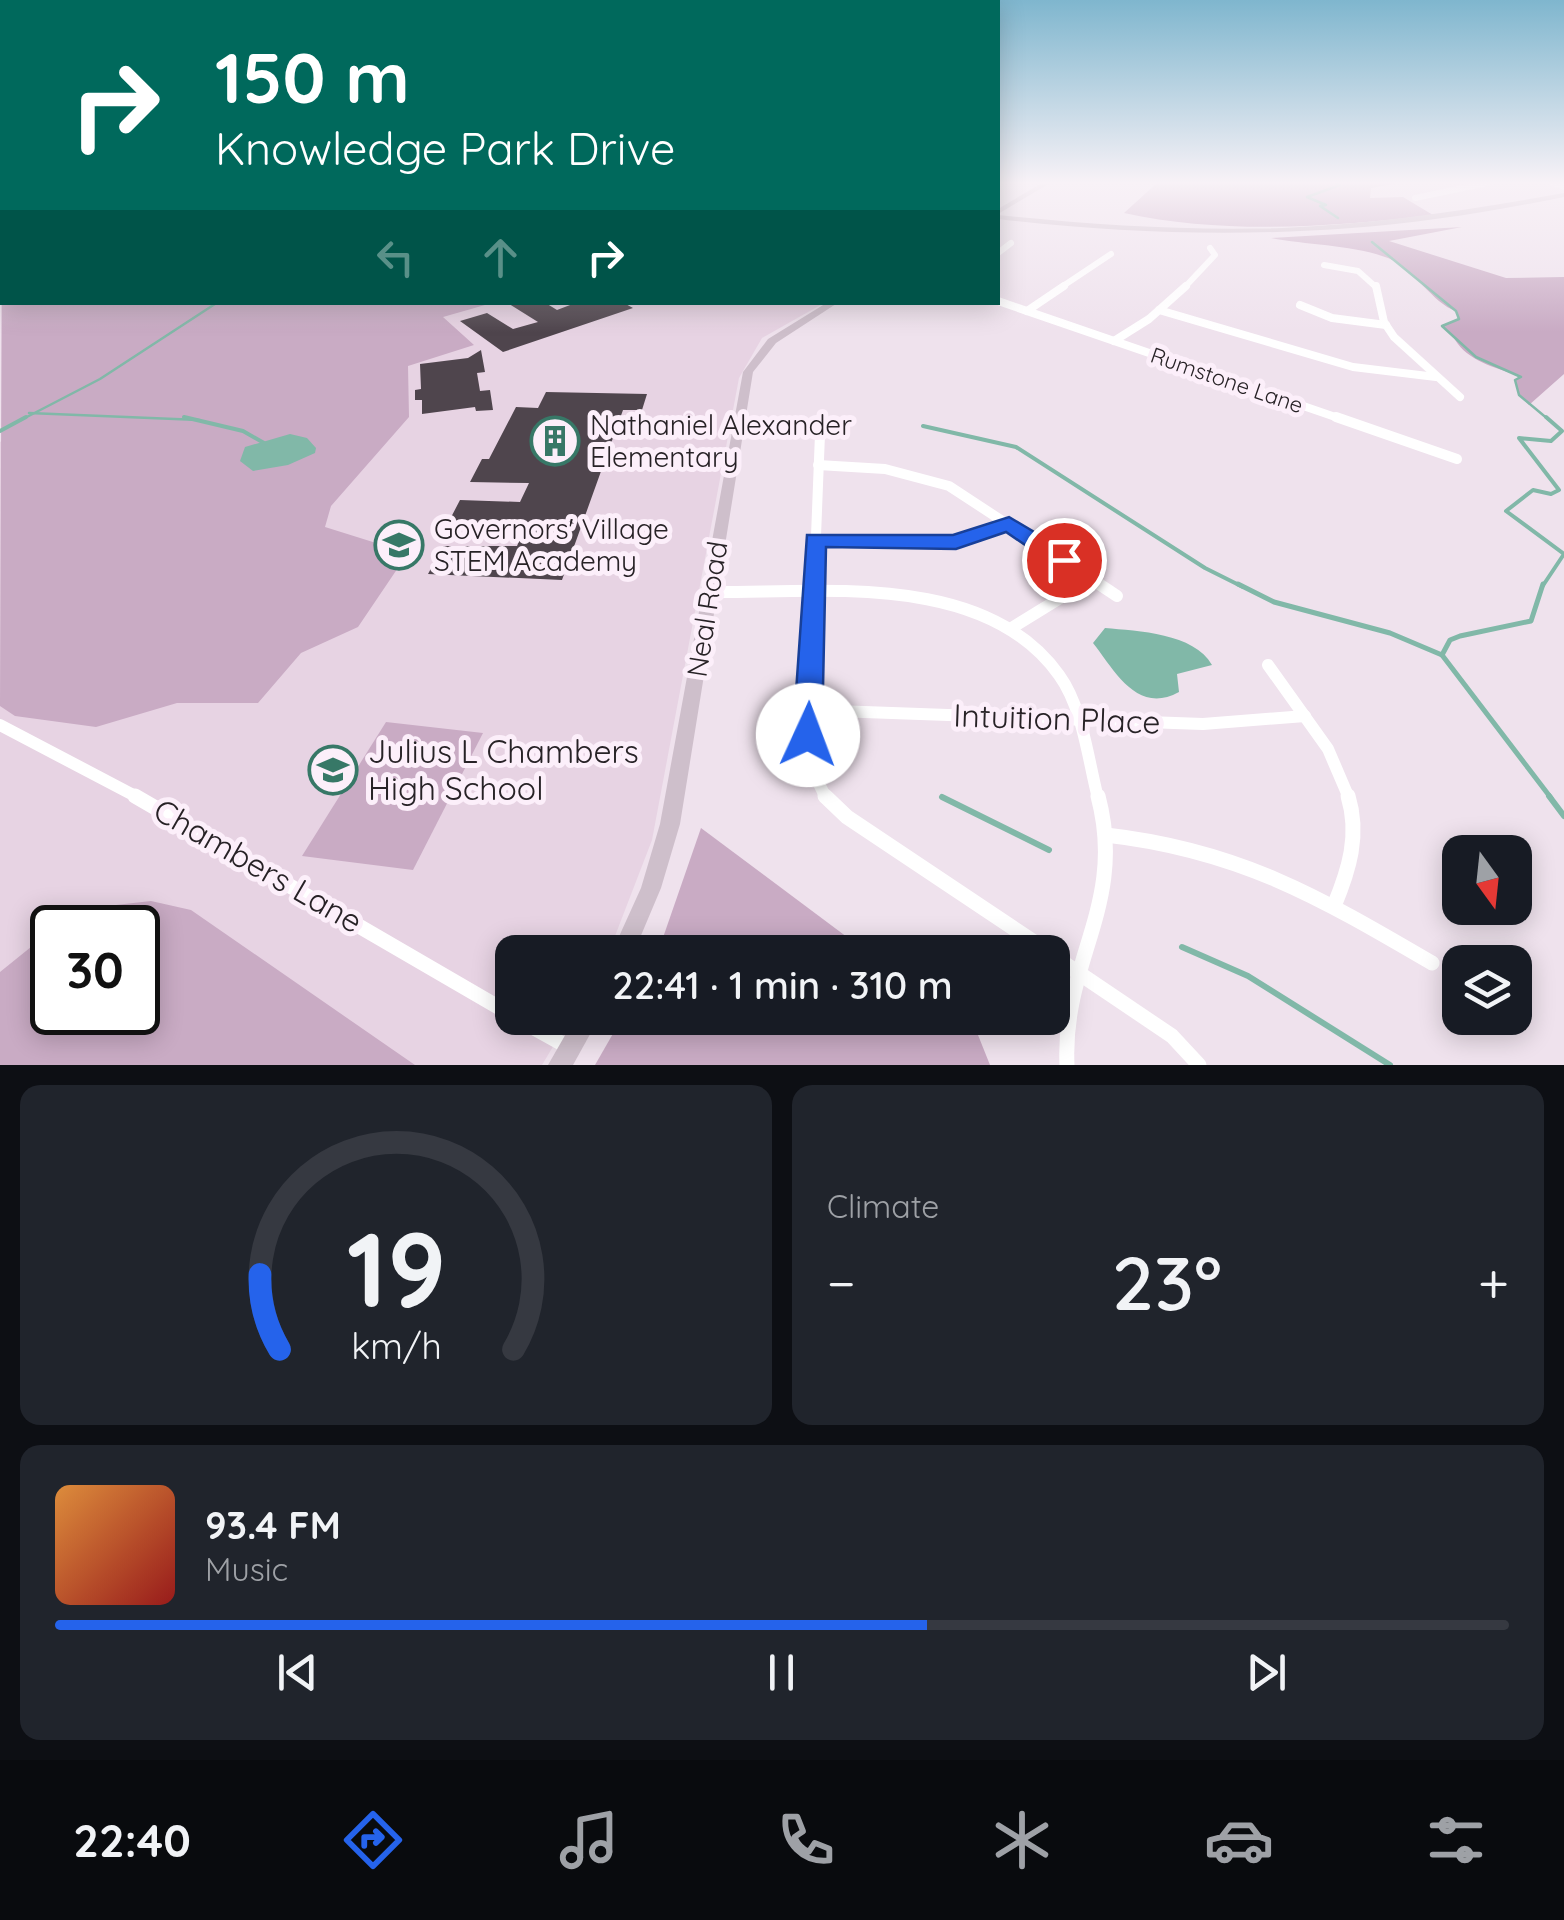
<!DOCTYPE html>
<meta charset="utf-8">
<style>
:root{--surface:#171b24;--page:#20242c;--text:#f1f3f6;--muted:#9ea1a6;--line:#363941;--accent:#2563eb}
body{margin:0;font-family:Quicksand,sans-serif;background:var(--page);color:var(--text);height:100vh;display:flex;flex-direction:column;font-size:38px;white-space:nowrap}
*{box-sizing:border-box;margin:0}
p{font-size:32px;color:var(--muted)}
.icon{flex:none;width:55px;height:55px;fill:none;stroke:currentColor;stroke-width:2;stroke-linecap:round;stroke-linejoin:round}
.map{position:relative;height:1065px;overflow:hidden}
.details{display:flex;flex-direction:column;gap:20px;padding:20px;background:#0d0f14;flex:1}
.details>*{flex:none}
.banner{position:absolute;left:0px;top:0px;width:1000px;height:305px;box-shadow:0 5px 25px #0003;background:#00695c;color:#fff;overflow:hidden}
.needle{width:65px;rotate:165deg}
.buttons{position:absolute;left:1442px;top:835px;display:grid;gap:20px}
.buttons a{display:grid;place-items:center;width:90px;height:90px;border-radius:20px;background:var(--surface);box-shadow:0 5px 25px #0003;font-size:50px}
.speed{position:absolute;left:30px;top:905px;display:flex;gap:20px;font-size:50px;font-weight:700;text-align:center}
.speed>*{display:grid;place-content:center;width:130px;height:130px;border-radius:50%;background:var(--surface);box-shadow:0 5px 25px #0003;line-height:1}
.speed .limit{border:5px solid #111;border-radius:15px;background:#fff;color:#111}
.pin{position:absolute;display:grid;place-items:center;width:85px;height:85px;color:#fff;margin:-42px;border:5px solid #fff;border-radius:50%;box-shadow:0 2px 10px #0007}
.me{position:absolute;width:110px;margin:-55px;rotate:2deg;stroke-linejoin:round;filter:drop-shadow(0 0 8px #0008)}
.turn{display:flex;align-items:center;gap:35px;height:210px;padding:0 50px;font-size:45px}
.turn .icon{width:130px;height:130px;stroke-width:2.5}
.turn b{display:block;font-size:70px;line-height:85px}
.lanes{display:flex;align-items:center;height:95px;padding:0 50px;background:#0003;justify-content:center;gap:50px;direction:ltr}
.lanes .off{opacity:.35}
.big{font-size:75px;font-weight:600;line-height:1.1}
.details .widget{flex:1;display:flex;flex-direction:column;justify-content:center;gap:15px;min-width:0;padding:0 35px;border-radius:20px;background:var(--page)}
.details .dial{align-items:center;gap:0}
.dial svg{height:260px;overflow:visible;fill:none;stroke:var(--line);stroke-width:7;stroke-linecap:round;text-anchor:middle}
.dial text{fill:var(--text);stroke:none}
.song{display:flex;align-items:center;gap:30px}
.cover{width:120px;height:120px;border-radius:15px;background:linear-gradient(135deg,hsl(30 70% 55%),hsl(0 70% 35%))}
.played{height:10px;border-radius:5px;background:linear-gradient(90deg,var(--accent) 60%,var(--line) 60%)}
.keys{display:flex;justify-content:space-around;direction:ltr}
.heat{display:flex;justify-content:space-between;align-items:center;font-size:55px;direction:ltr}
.details .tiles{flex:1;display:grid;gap:20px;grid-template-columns:1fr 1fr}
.widget:last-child{grid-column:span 2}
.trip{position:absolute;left:495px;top:935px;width:575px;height:100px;border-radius:20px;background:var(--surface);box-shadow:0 5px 25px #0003;font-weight:600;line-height:100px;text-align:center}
.dock{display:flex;height:160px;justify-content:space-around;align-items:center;background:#090b0e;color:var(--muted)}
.dock .icon{width:70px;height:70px}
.dock .selected{color:var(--accent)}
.dock b{font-size:45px;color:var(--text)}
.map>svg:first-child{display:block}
.built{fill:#e7d3e3;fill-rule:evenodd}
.green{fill:#c9abc4}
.water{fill:#81b8a8}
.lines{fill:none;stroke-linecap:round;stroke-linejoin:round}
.stream-far3{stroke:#81b8a8;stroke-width:2.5}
.stream-far2{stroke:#81b8a8;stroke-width:4}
.stream-far1{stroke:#81b8a8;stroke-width:5}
.stream{stroke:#81b8a8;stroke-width:6}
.building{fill:#4f454d}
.street-far4{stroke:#fff;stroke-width:6}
.street-far3{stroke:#fff;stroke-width:8}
.street-far2{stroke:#fff;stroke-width:10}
.street-far1{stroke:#fff;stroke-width:12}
.street{stroke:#fff;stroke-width:15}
.secondary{fill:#cebfcb;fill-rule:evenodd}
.highway{fill:#fac3f1;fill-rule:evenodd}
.route{fill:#2563eb;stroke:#184099;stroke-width:2.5}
.labels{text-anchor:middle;stroke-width:10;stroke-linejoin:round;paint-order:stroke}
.far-street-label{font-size:22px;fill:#272226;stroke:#fceffa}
.poi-label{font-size:28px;fill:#272226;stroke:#fceffa;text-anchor:start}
.street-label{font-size:28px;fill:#272226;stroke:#fceffa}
.near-street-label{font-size:32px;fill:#272226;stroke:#fceffa}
.near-poi-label{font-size:32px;fill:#272226;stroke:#fceffa;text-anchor:start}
</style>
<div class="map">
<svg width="1564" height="1065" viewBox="0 0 1564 1065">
<rect width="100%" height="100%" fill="#efe2ed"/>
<path class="built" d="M234,303H824L762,338L739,378L652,840L610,949L608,952H512V1018H570L542,1065H0V442ZM52,928H138V1012H52Z"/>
<g class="green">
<path d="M1157,183H1398L1371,188L1370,198L1403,197L1433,215C1331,227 1225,235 1124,213Z"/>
<polygon points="2,215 2,302 492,303 443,317 474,345 408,366 409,417 331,506 325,527 408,553 358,627 301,653 258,703 177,703 96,727 15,716 0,706"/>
<path d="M1462,227L1389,241L1506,278L1564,277V374L1529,405L1519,395L1515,380L1519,376C1500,369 1471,362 1458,344C1452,336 1452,332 1442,326L1459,319L1456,311C1432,303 1415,269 1388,258C1354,245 1307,245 1271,238Z"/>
<polygon points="386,722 483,733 413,870 302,856"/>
<polygon points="701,828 867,952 658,952"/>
<polygon points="151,901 191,910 415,1065 0,1065 0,972 52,930 52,1012 138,1012 138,928 58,927 107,906"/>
<polygon points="622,1018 954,1018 978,1035 990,1065 595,1065"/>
</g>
<g class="water">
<polygon points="290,434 307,438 316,448 315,453 288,465 253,471 240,461 245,447"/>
<path d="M1105,628C1138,631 1194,633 1212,665L1177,674L1179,692C1137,715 1115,671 1093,643Z"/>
</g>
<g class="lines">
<g class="stream-far3">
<polyline points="1336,183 1340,185 1307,197 1326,205 1320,206 1338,218"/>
<polyline points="1372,242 1456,311 1459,319 1442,326 1476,357 1521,377 1515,380 1519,395 1549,420"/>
<polyline points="29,413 199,420"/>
<polyline points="21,420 100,379 218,302"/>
</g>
<g class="stream-far2">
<polyline points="184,417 243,431 264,443"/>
<polyline points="1546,417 1562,431 1551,441 1519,438 1559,490 1551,494 1533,490 1506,511 1564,554"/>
<polyline points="923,426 1016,447 1205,568 1243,587"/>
<polyline points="0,431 26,417"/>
<polyline points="1542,587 1564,554"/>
</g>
<g class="stream-far1">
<polyline points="1238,584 1274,602 1390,633 1442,655 1551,798"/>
<polyline points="1442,655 1450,640 1460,636 1531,621 1543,584"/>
</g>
<g class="stream">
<polyline points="1549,796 1564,816"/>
<polyline points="942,797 1049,850"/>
<polyline points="1182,947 1248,976 1390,1065"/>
</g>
</g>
<g class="building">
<polygon points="506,302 544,302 557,310 578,302 622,302 633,308 503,352 460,321 487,313 513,329 538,322"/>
<polygon points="481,350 485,372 477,373 480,391 490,390 493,410 476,411 475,407 422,414 422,400 415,400 415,390 421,389 420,364 468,358"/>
<polygon points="546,392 647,394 642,410 623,410 562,580 428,574 443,546 517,546 525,527 447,525 460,500 520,502 529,483 470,482 482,459 489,459 516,407 538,408"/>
</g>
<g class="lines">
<g class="street-far4">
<polyline points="1552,183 1564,187"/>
<polyline points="1415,198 1487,183"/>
<polyline points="998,253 1011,243"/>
<polyline points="1324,265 1358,271 1377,288"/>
<polyline points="1060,288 1111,254"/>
<polyline points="1184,288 1215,255 1210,248"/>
</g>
<g class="street-far3">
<polyline points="1376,286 1384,322 1394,337 1460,397"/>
<polyline points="998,301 1344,420"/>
<polyline points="1300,305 1332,318 1386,325"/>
<polyline points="1159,310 1353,367 1436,377"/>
<polyline points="1027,311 1064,286"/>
<polyline points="1114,341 1149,319 1186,286"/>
</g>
<g class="street-far2">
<polyline points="1336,417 1457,459"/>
<polyline points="818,465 885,469 949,486 1103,587"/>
<polyline points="815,540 956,542 1009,523"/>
<polyline points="814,587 820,434"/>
<polyline points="1079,587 1092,579"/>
</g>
<g class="street-far1">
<polyline points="814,584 807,759 826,798"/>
<polyline points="1099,584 1117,596"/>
<path d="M710,592C822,593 985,571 1059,675C1083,708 1088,760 1098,798"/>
<polyline points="1010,629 1083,584"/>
<polyline points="1268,665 1328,749 1349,798"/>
<polyline points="808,710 1203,724 1305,716"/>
<polyline points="0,725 139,798"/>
</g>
<g class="street">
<polyline points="135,796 512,1015"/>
<polyline points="825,796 847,817 1049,952"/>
<path d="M1106,835C1239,850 1319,897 1432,963"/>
<path d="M1334,906C1349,870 1360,835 1348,796"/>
<polyline points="1052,955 1172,1036 1199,1065"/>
<polyline points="516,1018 570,1048"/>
<path d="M1067,1065C1062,960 1127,905 1098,796"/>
</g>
<g class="secondary">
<polygon points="1042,183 1050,183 998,214 998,209"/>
<path d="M1564,193V197C1493,211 1423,223 1351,228C1233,237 1115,233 998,219V215C1092,225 1187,231 1282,228C1377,224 1471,210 1564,193Z"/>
<polygon points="828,302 839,302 776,343 753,372 680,824 661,888 634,952 612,952 641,888 660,824 743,372 768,339"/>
<polygon points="575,1018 599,1018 573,1065 548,1065"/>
</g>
<g class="highway">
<polygon points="0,185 2,186 2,192 0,191"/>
<polygon points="2,204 2,210 0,211 0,205"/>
</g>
</g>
<linearGradient id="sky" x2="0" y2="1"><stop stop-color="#7fb6ce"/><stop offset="0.55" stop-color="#f8f2f7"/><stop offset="1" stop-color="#f8f2f7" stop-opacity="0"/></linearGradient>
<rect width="1564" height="332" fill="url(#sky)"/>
<polygon class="route" points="1009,517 1073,555 1073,566 1056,566 1006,532 956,549 826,547 822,735 818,743 797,743 793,735 807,535 953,535"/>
<defs>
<g id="building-ring" transform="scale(2.5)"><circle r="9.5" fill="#fceffa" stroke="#377867" stroke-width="1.5"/><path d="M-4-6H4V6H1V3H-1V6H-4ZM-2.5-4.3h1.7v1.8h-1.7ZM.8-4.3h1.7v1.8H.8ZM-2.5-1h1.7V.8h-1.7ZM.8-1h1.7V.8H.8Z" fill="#377867"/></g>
<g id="school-ring" transform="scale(2.5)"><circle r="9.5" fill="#fceffa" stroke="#377867" stroke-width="1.5"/><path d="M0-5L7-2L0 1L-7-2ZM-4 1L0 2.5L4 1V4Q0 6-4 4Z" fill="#377867"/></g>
</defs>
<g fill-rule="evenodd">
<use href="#building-ring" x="555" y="441"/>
<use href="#school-ring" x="399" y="545"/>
<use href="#school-ring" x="333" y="770"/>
</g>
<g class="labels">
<g class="far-street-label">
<text transform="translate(1227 380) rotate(19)" y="8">Rumstone Lane</text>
</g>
<g class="poi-label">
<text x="590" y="435">Nathaniel Alexander<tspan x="590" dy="32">Elementary</tspan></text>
<text x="434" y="539">Governors' Village<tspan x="434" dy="32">STEM Academy</tspan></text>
</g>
<g class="street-label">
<text transform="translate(707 609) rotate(-81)" y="10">Neal Road</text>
</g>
<g class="near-street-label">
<text transform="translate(1057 719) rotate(2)" y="11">Intuition Place</text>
<text transform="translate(258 866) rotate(30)" y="11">Chambers Lane</text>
</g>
<g class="near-poi-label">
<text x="368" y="763">Julius L Chambers<tspan x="368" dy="37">High School</tspan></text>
</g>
</g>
</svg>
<div class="buttons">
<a><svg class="needle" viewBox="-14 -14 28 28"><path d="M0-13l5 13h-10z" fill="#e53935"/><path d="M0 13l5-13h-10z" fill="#9ea1a6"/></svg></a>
<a><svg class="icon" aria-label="layers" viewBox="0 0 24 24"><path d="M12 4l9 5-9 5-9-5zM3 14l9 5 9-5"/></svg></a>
</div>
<div class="speed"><div class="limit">30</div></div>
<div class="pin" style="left:1064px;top:560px;background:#d93025"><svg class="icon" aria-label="arrive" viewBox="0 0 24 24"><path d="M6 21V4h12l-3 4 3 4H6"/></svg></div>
<svg class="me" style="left:808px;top:735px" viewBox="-20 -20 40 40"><circle r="19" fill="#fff"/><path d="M0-13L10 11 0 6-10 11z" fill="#2563eb"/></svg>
<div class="trip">22:41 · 1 min · 310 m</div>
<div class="banner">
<div class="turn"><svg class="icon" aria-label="right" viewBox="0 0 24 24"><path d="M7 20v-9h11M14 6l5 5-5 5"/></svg><div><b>150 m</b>Knowledge Park Drive</div></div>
<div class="lanes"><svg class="icon off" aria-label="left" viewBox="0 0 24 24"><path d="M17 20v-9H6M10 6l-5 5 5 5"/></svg><svg class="icon off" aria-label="ahead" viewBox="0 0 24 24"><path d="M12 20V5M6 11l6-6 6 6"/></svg><svg class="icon" aria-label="right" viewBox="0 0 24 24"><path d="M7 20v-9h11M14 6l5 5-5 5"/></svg></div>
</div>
</div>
<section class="details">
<div class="tiles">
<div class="widget dial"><svg viewBox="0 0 100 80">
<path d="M14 69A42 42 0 1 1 86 69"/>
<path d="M14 69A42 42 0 0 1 8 46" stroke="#2563eb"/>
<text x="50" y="56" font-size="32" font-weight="700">19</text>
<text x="50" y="72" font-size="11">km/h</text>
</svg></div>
<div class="widget"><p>Climate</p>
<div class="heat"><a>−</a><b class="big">23°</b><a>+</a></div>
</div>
<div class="widget">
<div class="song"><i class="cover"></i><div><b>93.4 FM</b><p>Music</p></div></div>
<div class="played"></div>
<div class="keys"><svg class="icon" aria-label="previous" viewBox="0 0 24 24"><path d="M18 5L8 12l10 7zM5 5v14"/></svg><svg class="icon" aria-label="pause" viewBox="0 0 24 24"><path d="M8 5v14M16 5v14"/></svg><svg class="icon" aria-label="next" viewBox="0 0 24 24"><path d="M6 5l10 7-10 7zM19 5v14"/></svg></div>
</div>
</div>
</section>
<nav class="dock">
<b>22:40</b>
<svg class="icon selected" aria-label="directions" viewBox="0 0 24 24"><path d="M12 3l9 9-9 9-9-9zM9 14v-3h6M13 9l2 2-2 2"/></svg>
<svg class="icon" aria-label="music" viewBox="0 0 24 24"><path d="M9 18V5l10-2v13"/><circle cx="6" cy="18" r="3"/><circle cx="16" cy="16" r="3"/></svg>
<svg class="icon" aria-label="phone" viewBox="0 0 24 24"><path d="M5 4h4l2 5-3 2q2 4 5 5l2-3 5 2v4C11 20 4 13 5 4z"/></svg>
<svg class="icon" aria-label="climate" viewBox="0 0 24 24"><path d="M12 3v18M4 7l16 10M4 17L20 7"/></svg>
<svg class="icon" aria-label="car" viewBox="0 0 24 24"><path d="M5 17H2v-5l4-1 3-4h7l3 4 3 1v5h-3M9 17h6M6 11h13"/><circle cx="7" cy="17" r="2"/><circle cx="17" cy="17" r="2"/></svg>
<svg class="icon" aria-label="filters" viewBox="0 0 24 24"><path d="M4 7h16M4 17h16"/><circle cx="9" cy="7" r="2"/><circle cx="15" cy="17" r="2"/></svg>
</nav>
